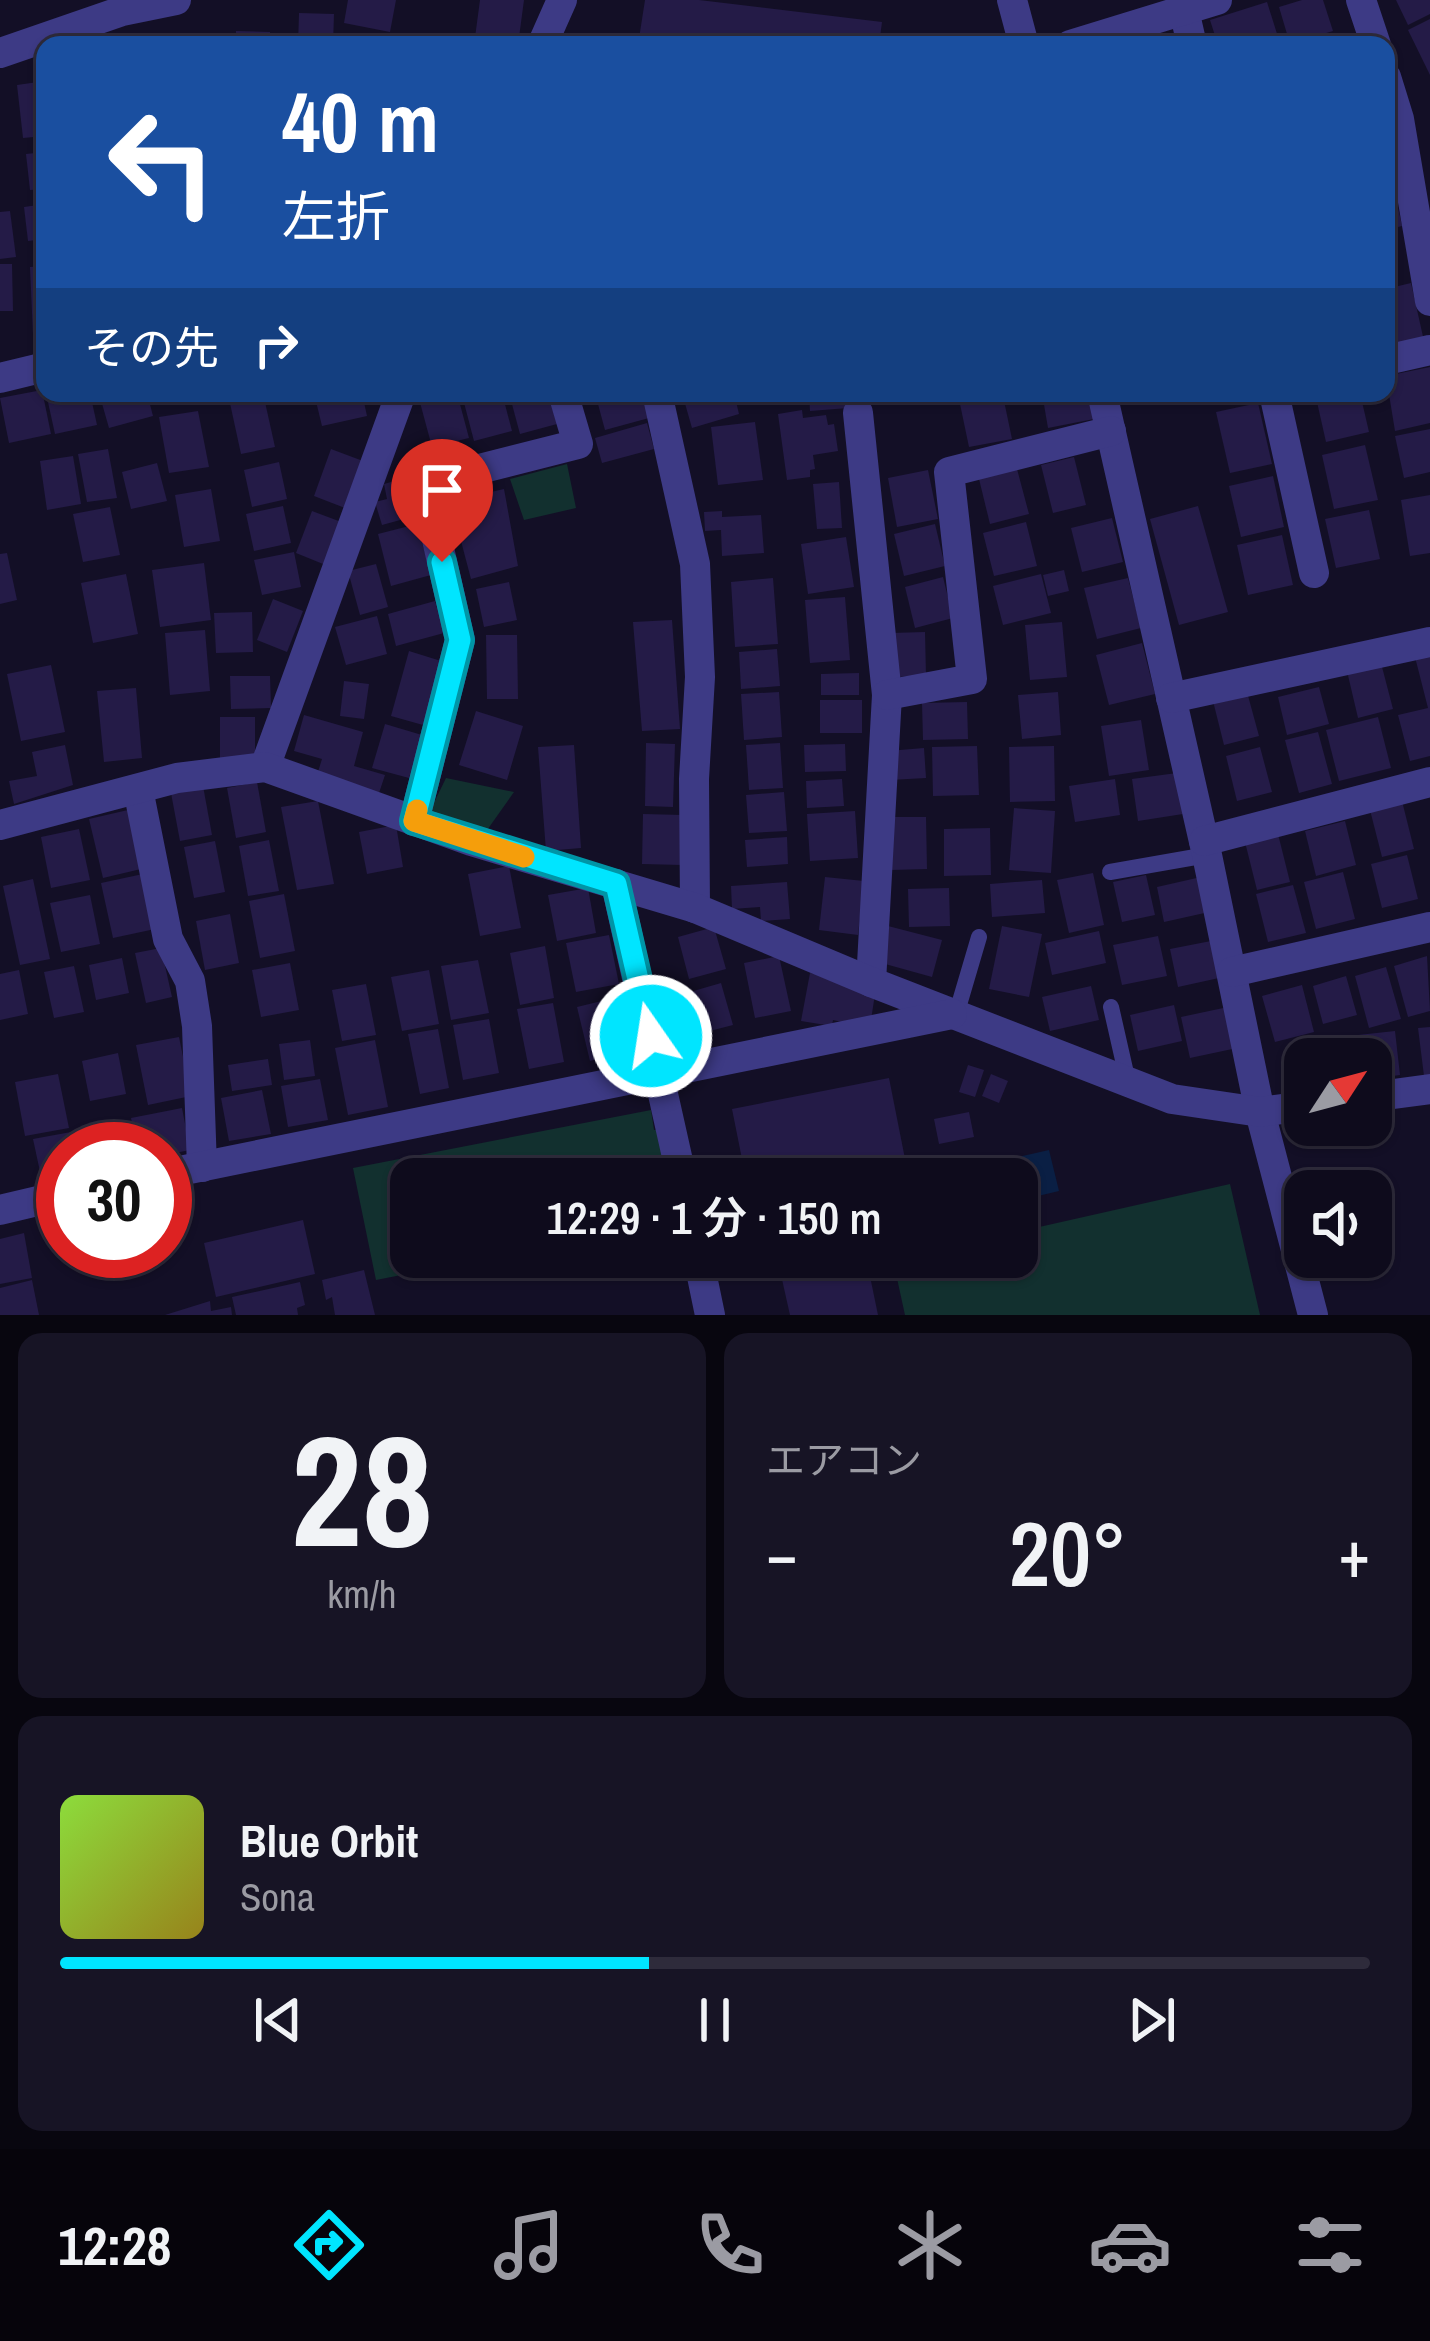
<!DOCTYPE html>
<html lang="ja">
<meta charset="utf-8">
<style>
:root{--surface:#0e0b1c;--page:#171425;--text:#f1f3f6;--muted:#9b9ba3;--line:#2e2b3b;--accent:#00e5ff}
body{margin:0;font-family:"Archivo Narrow","Noto Sans JP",sans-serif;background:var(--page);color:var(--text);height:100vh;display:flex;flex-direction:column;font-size:45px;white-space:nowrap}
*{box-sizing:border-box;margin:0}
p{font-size:39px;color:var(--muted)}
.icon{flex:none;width:66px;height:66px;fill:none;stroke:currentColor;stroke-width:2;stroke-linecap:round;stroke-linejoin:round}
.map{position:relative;height:1315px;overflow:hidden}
.drawer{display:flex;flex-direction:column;gap:18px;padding:18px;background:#08060f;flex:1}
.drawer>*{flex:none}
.hud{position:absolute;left:36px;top:36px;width:1359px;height:366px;border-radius:24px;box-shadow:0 3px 9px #0004,0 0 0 3px var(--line);background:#1a4fa0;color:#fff;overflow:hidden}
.needle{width:78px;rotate:54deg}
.tools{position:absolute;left:1284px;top:1038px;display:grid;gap:24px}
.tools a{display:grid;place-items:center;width:108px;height:108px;border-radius:24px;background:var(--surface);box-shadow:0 3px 9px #0004,0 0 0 3px var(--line);font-size:60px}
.speed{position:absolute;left:36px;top:1122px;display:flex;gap:24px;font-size:60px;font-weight:700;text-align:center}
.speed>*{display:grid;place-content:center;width:156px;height:156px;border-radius:50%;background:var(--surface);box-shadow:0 3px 9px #0004,0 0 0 3px var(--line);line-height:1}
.speed .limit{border:18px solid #d22;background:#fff;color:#111}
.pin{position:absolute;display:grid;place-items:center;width:102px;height:102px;color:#fff;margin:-123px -51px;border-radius:50% 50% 50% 0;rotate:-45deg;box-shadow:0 0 12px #0007}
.pin .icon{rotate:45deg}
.me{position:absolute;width:132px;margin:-66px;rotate:347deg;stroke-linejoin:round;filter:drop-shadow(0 0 9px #0008)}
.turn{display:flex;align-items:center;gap:42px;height:252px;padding:0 48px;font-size:54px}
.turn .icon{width:156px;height:156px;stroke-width:2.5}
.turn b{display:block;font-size:84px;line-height:102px}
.then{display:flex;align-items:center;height:114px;padding:0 48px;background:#0003;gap:24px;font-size:45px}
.big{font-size:90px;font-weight:600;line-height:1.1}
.drawer .card{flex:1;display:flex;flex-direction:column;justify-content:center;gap:18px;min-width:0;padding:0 42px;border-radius:24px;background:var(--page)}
.drawer .dial{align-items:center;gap:0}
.dial b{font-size:156px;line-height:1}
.song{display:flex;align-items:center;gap:36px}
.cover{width:144px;height:144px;border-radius:18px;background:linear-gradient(135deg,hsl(90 70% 55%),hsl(50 70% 35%))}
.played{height:12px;border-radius:6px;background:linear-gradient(90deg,var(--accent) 45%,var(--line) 45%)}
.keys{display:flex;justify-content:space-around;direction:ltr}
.heat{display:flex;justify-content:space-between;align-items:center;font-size:66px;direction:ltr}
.drawer .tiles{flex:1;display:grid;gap:18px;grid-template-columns:1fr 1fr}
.card:last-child{grid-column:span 2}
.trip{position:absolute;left:390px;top:1158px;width:648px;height:120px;border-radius:24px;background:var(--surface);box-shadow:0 3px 9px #0004,0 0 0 3px var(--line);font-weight:600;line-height:120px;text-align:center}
.menu{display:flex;height:192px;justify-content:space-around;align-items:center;background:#06040b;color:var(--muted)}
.menu .icon{width:84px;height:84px}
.menu .active{color:var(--accent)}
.menu b{font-size:54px;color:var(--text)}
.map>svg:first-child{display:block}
.green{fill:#12302f}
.water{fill:#0a1f44}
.building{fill:#241b47}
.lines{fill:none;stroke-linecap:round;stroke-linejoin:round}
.service{stroke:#3d3a85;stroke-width:16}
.minor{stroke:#3d3a85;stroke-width:30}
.tertiary{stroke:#3d3a85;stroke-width:30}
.route-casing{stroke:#0095a6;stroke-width:30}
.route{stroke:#00e5ff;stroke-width:21}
.slow{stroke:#f59e0b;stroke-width:21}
</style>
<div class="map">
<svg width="1430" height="1315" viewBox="0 0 1430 1315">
<rect width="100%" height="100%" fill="#130f26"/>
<g class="green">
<polygon points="567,464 576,508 524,520 510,479"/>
<polygon points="446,778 514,792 485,833 429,813"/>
<polygon points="651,1110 654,1130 660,1129 671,1179 411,1179 411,1257 493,1257 376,1280 353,1168"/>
<polygon points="1230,1184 1260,1315 905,1315 893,1260 1017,1257 1017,1232"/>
</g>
<polygon class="water" points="1049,1150 1059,1191 1017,1201 1017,1179 948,1179 947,1173"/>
<g class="building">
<polygon points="348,0 396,0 390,32 344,23"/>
<polygon points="480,0 524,0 518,45 474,45"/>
<polygon points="645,0 699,0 882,22 879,45 638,45"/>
<polygon points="1302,0 1323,0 1333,31 1290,44 1279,7"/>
<polygon points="1396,0 1430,0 1430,14 1408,25"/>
<polygon points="1267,2 1278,37 1251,45 1218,45 1210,20"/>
<polygon points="299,13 334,14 333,45 298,45"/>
<polygon points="1430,19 1430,75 1408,30"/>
<polygon points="236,31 270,32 270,45 236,45"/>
<polygon points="45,81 45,136 23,138 17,85"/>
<polygon points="45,152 45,189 30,190 26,154"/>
<polygon points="1391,175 1402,226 1386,230 1386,176"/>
<polygon points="45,204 45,239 28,241 24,207"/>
<polygon points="10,211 16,257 0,259 0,212"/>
<polygon points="0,264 12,264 13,311 0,311"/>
<polygon points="45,266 45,334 33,335 30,267"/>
<polygon points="1411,283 1424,341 1386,349 1386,289"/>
<polygon points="1430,367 1430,423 1395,431 1386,376"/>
<polygon points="42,390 51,434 9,443 0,398"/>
<polygon points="46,393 90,393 97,425 55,434"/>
<polygon points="99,393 147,393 153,416 109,428"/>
<polygon points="263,393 275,447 241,454 228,394"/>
<polygon points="314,393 362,393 367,416 322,426"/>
<polygon points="425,393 457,393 469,438 432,447 418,395"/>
<polygon points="471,393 502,393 512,431 474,441 462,395"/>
<polygon points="509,393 548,393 557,424 520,434"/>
<polygon points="595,393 642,393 649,418 605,430"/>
<polygon points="682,393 734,393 739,414 692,428"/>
<polygon points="809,393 847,393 848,408 810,411"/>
<polygon points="1042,393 1094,393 1099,418 1048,428"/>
<polygon points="1315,393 1360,393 1369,432 1326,442"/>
<polygon points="1003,396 1012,439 969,447 960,404"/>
<polygon points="1258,403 1272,464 1230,473 1216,412"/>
<polygon points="802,410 803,418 826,415 828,425 834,424 838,451 813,455 815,469 810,470 810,477 787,480 778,414"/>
<polygon points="198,411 209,467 169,473 159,417"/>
<polygon points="755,422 763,480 718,485 711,427"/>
<polygon points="647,423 654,449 602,463 595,438"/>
<polygon points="1430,429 1430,472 1404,478 1395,436"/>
<polygon points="1365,445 1378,500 1334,509 1322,455"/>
<polygon points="108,449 117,498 87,502 78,454"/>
<polygon points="331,449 363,461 345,508 314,496"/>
<polygon points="73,456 81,504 47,510 40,461"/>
<polygon points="1074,457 1086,505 1053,513 1041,465"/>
<polygon points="279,462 287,499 252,507 244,470"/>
<polygon points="157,463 167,501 131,509 122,472"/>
<polygon points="1017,469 1029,514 990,524 979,479"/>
<polygon points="928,470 938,519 897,527 888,478"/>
<polygon points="1273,476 1284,527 1241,537 1229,486"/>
<polygon points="405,478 415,516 382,525 375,502 387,499 384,484"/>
<polygon points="488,482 491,492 504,489 518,566 471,579 461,541 452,543 442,505 459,501 456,491"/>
<polygon points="839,482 842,528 817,529 813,484"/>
<polygon points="211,489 220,541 184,547 175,495"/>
<polygon points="1430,495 1430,553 1410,556 1401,500"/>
<polygon points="283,506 291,543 254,551 246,514"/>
<polygon points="1198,506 1228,612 1179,625 1150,519"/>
<polygon points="110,507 120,555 83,562 73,514"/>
<polygon points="1369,510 1380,559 1336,568 1325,519"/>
<polygon points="312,511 344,523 328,566 296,553"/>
<polygon points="722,511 722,517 761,515 764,553 722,556 721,530 705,531 704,512"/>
<polygon points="1112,518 1123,562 1082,572 1071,528"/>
<polygon points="1026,522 1037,566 994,576 983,533"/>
<polygon points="417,524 431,575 391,586 378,534"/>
<polygon points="935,524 945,566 904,576 894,534"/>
<polygon points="1282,535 1293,585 1248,595 1237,545"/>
<polygon points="846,537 854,587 808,594 801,544"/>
<polygon points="294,552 301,587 262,595 254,560"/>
<polygon points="7,553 17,600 0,604 0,554"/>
<polygon points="204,563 211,620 160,627 152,570"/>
<polygon points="376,564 388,607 360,615 348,571"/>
<polygon points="1064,570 1069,591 1048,596 1043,575"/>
<polygon points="126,574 138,634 93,643 81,583"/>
<polygon points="1041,574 1051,613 1003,625 993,586"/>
<polygon points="943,577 953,618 915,628 905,587"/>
<polygon points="773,578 778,644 735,647 731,582"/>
<polygon points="1128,578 1141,628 1097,639 1084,588"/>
<polygon points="509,582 517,620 484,627 476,589"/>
<polygon points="845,597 850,660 810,663 805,600"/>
<polygon points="273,599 303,611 287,652 257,640"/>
<polygon points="435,601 444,633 396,646 388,614"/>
<polygon points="252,612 253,652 216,653 214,613"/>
<polygon points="377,616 387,654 346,665 335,627"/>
<polygon points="672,620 680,729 642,731 633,622"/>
<polygon points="1062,622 1067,677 1030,680 1025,625"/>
<polygon points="205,630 210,691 170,695 165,633"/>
<polygon points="925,632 926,676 892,677 891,633"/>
<polygon points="486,635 517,635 518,699 487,699"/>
<polygon points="1142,643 1155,694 1109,705 1096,655"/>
<polygon points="777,649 780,686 741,689 739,652"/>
<polygon points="409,651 441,661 423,725 391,716"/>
<polygon points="1430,654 1430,756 1410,761 1398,715 1428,708 1415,657"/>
<polygon points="1381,663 1393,709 1358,718 1347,671"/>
<polygon points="51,665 65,732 21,741 7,674"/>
<polygon points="859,673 859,695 821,695 821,674"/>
<polygon points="230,676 270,676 271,708 231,709"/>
<polygon points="344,681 369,684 364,719 340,716"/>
<polygon points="1319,687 1329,724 1287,735 1278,697"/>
<polygon points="136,688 142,758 104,762 97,691"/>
<polygon points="779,692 782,737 744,740 741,694"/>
<polygon points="1058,692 1061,735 1022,739 1018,695"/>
<polygon points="1247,692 1259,736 1224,745 1213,701"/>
<rect x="820" y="700" width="42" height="33"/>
<polygon points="967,702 968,739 923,740 922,703"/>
<polygon points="476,711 523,726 507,780 459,765"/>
<polygon points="304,715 363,732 354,766 385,775 379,793 317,775 322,759 294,751"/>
<rect x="220" y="717" width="35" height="42"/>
<polygon points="1378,717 1391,768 1339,781 1326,730"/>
<polygon points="1141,720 1149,770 1109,776 1101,726"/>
<polygon points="385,724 422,735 409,778 372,768"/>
<polygon points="1318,732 1332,784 1299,793 1285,740"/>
<polygon points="646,743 675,744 673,807 645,806"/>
<polygon points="780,743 783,788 749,790 746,745"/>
<polygon points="845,744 846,771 805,772 804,745"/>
<polygon points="65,745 73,785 14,804 9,781 37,776 32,752"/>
<polygon points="574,745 581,848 546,851 538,747"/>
<polygon points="977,746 979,795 933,796 932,747"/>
<polygon points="1054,746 1055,801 1010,802 1009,747"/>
<polygon points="1260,747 1272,792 1237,801 1226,756"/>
<polygon points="924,748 926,778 890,780 888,751"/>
<polygon points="1177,773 1183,814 1138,821 1132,779"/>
<polygon points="842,779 844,806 807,808 806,781"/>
<polygon points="1115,779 1120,815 1075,822 1069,786"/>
<polygon points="257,782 266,832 236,838 227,788"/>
<polygon points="203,786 212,835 180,841 171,793"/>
<polygon points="784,792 787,831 749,833 746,795"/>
<polygon points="318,801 334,884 297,890 281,807"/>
<polygon points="1402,801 1414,849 1382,857 1370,810"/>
<polygon points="1014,808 1055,811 1051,873 1009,870"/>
<polygon points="128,810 141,869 103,878 89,819"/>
<polygon points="855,811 858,858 810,861 807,814"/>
<polygon points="643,814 683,815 682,865 642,864"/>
<polygon points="889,817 926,817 927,869 891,870"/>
<polygon points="1345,821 1356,865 1316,876 1305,831"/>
<polygon points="396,825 403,867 367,874 359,832"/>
<polygon points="990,828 991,875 944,876 944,829"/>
<polygon points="79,829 90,880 51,888 41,837"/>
<polygon points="1278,834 1290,882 1257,890 1245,842"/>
<polygon points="787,837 788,864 747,867 745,840"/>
<polygon points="269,840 279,891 248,896 239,846"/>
<polygon points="215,841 225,892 194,898 184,847"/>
<polygon points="1407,855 1418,899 1382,908 1371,864"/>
<polygon points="509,866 521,928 480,936 468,874"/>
<polygon points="1343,872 1355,919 1316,929 1304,882"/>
<polygon points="1093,873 1104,925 1069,933 1057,880"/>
<polygon points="143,874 155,929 113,938 101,883"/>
<polygon points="1146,875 1155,915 1122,922 1113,882"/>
<polygon points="825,877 864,881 858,935 819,930"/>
<polygon points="1201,877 1209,912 1164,922 1157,887"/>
<polygon points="33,879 50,959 20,965 3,886"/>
<polygon points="1042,880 1045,913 992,917 990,884"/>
<polygon points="787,882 790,919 761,921 760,907 732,909 731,886"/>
<polygon points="1293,885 1306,933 1268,942 1256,894"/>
<polygon points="588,888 596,933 557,941 548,895"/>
<polygon points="949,888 950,926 909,927 908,889"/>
<polygon points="284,894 295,951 260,958 249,901"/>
<polygon points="90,895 100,944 61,952 50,903"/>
<polygon points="230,914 239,963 205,970 196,921"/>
<polygon points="888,926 942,940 932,977 878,962"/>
<polygon points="1002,926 1042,934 1029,997 989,989"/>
<polygon points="714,927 726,969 689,979 678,937"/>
<polygon points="1099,931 1106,963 1052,975 1045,943"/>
<polygon points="609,935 619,984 576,992 566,943"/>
<polygon points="1158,936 1167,976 1122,985 1113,945"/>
<polygon points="1211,941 1219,978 1178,987 1170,949"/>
<polygon points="545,946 554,998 520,1005 510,953"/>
<polygon points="161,948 172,997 146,1003 135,953"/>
<polygon points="779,956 791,1011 755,1018 744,963"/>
<polygon points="1427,956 1430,1011 1408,1017 1394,966"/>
<polygon points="122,958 129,993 96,1000 89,965"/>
<polygon points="478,960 489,1013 451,1020 441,966"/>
<polygon points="290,963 299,1010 261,1017 252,970"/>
<polygon points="74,966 84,1012 54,1018 44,972"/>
<polygon points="1386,967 1401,1019 1369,1028 1355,976"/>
<polygon points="19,970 28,1014 0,1020 0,974"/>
<polygon points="429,970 439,1024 402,1031 391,977"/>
<polygon points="810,973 859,982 875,994 871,1020 851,1024 833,1020 832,1026 801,1021"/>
<polygon points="1346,976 1357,1015 1323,1024 1313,986"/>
<polygon points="721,983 733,1025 702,1033 690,992"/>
<polygon points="366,984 376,1035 342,1041 332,990"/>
<polygon points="1302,985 1314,1032 1275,1042 1262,996"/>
<polygon points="1091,986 1099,1020 1050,1031 1042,997"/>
<polygon points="618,997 631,1051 590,1061 577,1007"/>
<polygon points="553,1003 564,1062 529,1069 517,1009"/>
<polygon points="1174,1005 1182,1041 1138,1051 1130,1015"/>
<polygon points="1228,1007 1237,1048 1190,1058 1181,1017"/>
<polygon points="489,1019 499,1073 463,1080 453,1025"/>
<polygon points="1430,1027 1430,1076 1424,1076 1418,1028"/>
<polygon points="438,1029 449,1088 420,1094 408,1034"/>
<polygon points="1395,1031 1400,1075 1371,1079 1371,1059 1361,1059 1358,1035"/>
<polygon points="179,1037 191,1096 148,1105 136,1045"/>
<polygon points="1335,1039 1337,1059 1305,1059 1302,1084 1297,1043"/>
<polygon points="310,1040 315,1076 284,1080 279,1044"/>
<polygon points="375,1040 388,1107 348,1115 335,1048"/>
<polygon points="118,1053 126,1094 90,1101 82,1061"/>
<polygon points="268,1059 272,1085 232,1091 228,1065"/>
<polygon points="968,1065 984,1070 975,1097 959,1092"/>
<polygon points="58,1074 69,1128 25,1136 15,1082"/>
<polygon points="991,1074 1008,1081 999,1103 982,1096"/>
<polygon points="889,1078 909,1179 746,1179 732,1109"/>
<polygon points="320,1079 328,1120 288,1127 281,1086"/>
<polygon points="262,1090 271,1134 229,1141 221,1098"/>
<polygon points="182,1108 190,1150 165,1155 165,1149 137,1149 131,1118"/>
<polygon points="969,1112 974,1137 939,1144 934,1119"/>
<polygon points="127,1120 133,1149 94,1149 90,1127"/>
<polygon points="71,1132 75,1149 63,1149 63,1177 42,1181 33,1139"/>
<polygon points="303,1220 315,1274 216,1297 204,1243"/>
<polygon points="24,1233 32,1278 0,1284 0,1239"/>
<polygon points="777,1257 866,1257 878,1315 790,1315"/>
<polygon points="364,1270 375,1315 335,1315 332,1297 326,1300 322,1280"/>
<polygon points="32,1280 39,1315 0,1315 0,1288"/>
<polygon points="300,1282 305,1305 297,1308 298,1315 236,1315 232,1297"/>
<polygon points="210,1301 211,1311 231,1307 232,1315 165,1315"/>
</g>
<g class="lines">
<g class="service">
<polyline points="1110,872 1207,855"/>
<polyline points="1111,1007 1128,1082"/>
<polyline points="956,1015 979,937"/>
</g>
<g class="minor">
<polyline points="1361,0 1376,45"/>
<polyline points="1184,10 1192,45"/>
<polyline points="542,45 562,0"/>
<polyline points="1070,45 1217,0"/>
<polyline points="1386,77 1399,119 1430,301"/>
<polyline points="1386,360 1430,350"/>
<polyline points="0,378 45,367"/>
<polyline points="657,393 695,564 700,677 694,779 695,908"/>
<polyline points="1102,393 1207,855 1260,1112 1313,1315"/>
<polyline points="1274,393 1314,573"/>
<polyline points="858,413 887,695 871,982"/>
<polyline points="887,695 972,679 949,472 1111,431"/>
<polyline points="1171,698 1430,642"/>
<polyline points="265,767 401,393"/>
<polyline points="138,789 168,939 190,981 197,1026 202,1167"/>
<polyline points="414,821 460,640 424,483 578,444 563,393"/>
<polyline points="0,825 177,778 265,767 471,841 695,908 871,982 1172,1099 1260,1112 1305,1106"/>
<polyline points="1204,841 1430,782"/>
<polyline points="616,884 682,1179"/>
<polyline points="1232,972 1430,927"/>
<polyline points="1371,1097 1430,1089"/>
<polyline points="165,1174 952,1014"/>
<polyline points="0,1210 63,1195"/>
<polyline points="698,1257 710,1315"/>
</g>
<g class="tertiary">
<polyline points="1012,0 1024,45"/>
<polyline points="0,53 122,11 176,0"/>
</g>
</g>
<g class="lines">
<g class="route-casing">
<polyline id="route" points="442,562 460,640 414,821 616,884 651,1036"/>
</g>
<use href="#route" class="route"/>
<polyline class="slow" points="417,810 414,821 524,857"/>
</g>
</svg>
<div class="tools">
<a><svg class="needle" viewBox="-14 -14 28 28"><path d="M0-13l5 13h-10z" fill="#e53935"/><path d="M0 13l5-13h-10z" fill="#9b9ba3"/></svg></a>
<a><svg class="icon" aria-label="sound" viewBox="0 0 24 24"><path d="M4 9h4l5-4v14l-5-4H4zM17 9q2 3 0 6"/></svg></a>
</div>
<div class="speed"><div class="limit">30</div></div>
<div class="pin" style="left:442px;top:562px;background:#d93025"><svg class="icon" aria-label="arrive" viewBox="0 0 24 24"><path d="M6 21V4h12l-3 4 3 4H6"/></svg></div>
<svg class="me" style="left:651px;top:1036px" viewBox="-20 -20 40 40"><circle r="17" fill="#00e5ff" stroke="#fff" stroke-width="3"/><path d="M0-11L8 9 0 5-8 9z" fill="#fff"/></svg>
<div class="trip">12:29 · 1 分 · 150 m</div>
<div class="hud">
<div class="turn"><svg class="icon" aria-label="left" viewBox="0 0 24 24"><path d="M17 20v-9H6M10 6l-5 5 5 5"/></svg><div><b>40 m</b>左折</div></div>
<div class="then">その先<svg class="icon" aria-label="right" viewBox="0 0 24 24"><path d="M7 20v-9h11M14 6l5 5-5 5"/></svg></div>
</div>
</div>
<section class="drawer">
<div class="tiles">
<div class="card dial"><b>28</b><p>km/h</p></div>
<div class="card"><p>エアコン</p>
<div class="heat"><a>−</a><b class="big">20°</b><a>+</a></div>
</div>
<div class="card">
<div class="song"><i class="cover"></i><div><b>Blue Orbit</b><p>Sona</p></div></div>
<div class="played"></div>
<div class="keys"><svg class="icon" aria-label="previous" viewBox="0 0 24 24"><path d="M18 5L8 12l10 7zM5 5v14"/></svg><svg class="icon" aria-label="pause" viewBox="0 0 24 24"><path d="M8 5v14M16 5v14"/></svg><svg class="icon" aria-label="next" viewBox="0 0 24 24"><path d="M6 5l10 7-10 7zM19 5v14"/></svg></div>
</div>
</div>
</section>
<nav class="menu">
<b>12:28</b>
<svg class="icon active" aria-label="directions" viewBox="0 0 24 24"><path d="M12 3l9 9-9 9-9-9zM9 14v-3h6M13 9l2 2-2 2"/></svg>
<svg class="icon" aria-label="music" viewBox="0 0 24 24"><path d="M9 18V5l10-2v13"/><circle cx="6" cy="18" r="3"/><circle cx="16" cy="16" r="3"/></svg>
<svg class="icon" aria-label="phone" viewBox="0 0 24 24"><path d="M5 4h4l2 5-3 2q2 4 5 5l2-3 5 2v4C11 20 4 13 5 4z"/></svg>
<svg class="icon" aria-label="climate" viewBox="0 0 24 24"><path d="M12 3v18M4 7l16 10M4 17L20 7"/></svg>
<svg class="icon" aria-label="car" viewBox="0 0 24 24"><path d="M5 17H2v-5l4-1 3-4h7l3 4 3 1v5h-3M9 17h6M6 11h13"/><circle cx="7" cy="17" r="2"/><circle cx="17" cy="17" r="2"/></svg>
<svg class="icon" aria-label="filters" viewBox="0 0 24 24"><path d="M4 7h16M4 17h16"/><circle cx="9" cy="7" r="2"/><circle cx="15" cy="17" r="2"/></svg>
</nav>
